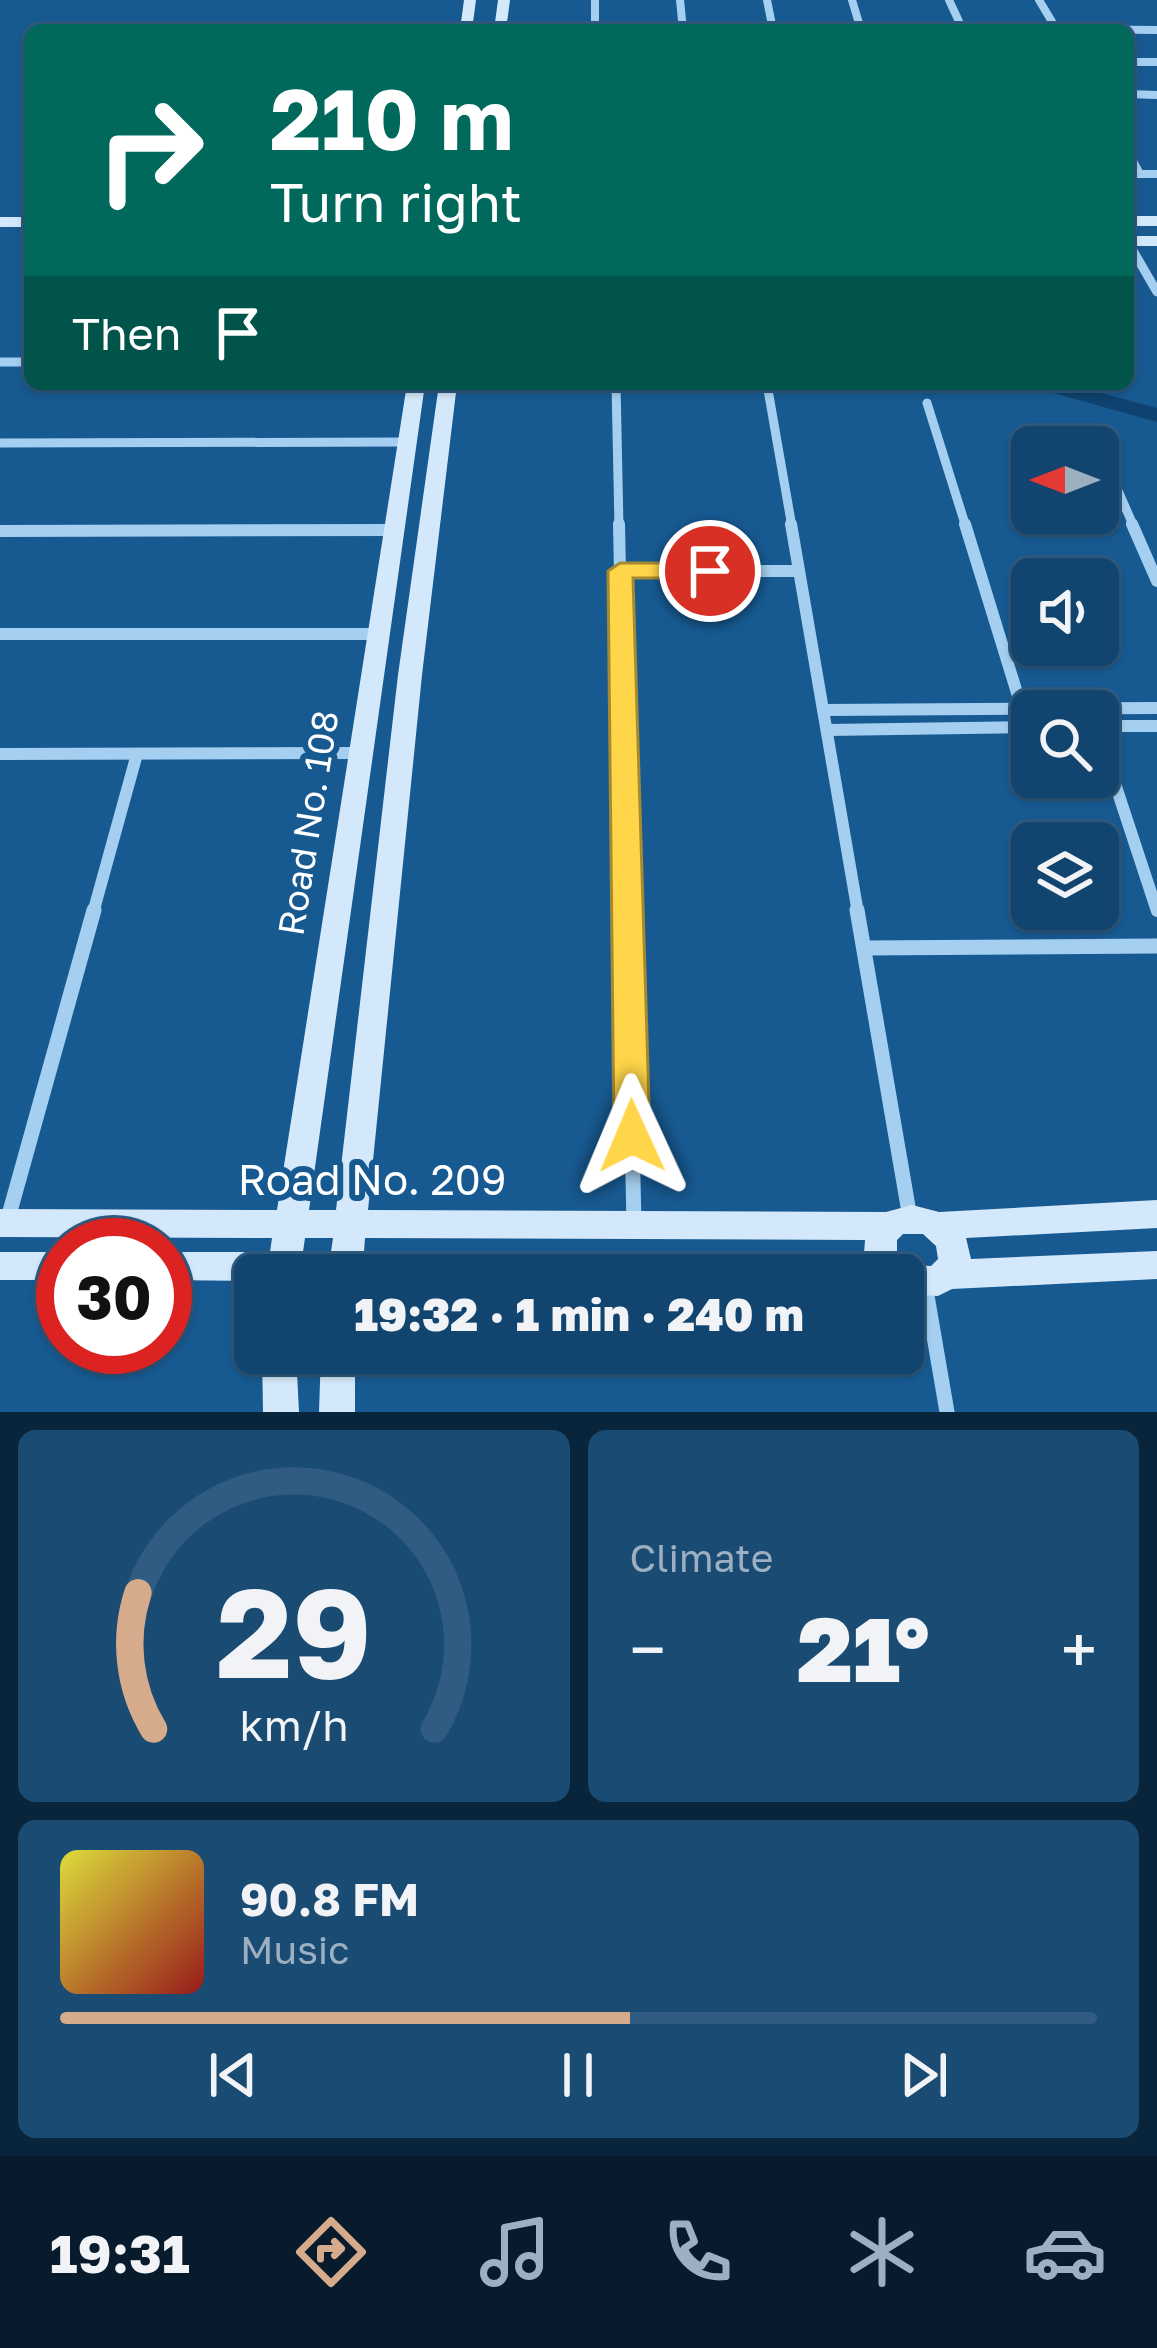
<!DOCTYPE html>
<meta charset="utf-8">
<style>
:root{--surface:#11446e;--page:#1a4b73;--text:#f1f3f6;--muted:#9cb0c2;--line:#305c81;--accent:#d6ab8b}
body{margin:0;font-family:"Golos Text",sans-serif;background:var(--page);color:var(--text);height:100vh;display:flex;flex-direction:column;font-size:45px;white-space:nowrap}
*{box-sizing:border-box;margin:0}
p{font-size:39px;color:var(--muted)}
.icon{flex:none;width:66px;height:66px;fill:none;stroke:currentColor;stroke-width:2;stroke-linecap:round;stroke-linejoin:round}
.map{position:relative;height:1412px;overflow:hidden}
.panel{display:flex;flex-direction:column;gap:18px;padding:18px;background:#09253c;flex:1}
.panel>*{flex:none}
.banner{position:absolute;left:24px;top:24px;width:1110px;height:366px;border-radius:18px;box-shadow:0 3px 9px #0004,0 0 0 3px var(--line);background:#00695c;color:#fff;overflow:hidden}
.needle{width:78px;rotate:270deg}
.buttons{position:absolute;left:1011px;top:426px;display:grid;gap:24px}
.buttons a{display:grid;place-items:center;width:108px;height:108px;border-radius:18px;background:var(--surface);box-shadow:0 3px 9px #0004,0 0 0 3px var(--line);font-size:60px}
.speed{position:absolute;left:36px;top:1218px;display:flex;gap:24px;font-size:60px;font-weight:700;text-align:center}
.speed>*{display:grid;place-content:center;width:156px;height:156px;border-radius:50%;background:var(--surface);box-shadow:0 3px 9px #0004,0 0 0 3px var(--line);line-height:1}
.speed .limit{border:18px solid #d22;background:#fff;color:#111}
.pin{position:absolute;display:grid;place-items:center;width:102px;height:102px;color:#fff;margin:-51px;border:6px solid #fff;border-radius:50%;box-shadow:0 3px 12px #0007}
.me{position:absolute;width:132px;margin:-66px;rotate:359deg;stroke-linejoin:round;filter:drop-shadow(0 0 9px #0008)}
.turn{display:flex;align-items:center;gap:42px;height:252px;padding:0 48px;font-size:54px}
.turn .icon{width:156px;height:156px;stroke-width:2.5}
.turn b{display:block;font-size:84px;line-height:102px}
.then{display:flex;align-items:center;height:114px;padding:0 48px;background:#0003;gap:24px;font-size:45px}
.big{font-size:90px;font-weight:800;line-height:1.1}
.panel .card{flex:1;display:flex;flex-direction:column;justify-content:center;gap:18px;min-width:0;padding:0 42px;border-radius:18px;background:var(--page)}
.panel .dial{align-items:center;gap:0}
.dial svg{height:312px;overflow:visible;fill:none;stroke:var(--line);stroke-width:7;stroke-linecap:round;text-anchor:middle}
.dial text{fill:var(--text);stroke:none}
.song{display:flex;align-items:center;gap:36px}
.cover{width:144px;height:144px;border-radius:18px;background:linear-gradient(135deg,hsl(60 70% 55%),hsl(0 70% 35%))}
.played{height:12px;border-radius:6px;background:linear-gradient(90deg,var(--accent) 55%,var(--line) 55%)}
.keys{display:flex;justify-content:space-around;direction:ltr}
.heat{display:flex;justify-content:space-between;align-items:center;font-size:66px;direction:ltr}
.panel .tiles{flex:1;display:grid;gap:18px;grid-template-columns:1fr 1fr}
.card:last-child{grid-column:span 2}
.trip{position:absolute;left:234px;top:1254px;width:690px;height:120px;border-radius:18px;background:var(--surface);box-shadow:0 3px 9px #0004,0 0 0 3px var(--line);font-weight:800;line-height:120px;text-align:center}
.menu{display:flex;height:192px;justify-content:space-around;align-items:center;background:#071b2c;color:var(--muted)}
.menu .icon{width:84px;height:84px}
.menu .current{color:var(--accent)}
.menu b{font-size:54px;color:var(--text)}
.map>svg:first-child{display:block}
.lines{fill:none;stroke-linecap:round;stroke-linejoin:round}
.canal{fill:#0f426f;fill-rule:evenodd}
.street-far3{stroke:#a5cff0;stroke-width:8}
.street-far2{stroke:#a5cff0;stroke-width:9}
.street-far1{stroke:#a5cff0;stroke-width:12}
.street{stroke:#a5cff0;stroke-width:15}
.secondary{fill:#d3e9fb;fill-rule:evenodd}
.shaded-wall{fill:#1a507c}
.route{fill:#ffd54a;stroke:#a68a30;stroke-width:3}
.labels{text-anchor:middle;stroke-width:12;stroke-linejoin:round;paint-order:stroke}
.street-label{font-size:36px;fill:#fff;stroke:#175a92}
.near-street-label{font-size:42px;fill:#fff;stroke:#175a92}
</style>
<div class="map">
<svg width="1157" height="1412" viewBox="0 0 1157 1412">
<rect width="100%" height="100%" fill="#175a92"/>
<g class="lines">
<polygon class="canal" points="1032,384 1067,384 1157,408 1157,422 1036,388"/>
<g class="street-far3">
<polyline points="595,0 595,30"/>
<polyline points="680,0 683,30"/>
<polyline points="767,0 773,30"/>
<polyline points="852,0 861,30"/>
<polyline points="949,0 963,30"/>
<polyline points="1039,0 1057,30"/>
<polyline points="1057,29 1157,30"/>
<polyline points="1128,62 1157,62"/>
<polyline points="1128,94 1157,95"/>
<polyline points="1128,152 1140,174"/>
<polyline points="1128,174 1157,174"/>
</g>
<g class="street-far2">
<polyline points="1128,242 1157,292"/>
<polyline points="0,362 30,362"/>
<polyline points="616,384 619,527"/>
<polyline points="767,384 792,527"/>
<polyline points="927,403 966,527"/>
<polyline points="0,443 408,442"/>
<polyline points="1104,459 1134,527"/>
</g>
<g class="street-far1">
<polyline points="619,524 627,913"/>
<polyline points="791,524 858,913"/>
<polyline points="965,524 1022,709"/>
<polyline points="1132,524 1157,581"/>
<polyline points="0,531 394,530"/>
<polyline points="620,571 799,571"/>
<polyline points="0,634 379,634"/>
<polyline points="823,710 1157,708"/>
<polyline points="1098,726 1157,726"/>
<polyline points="827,730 1032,727"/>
<polyline points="1098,732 1157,911"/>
<polyline points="0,754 360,753"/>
<polyline points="93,913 137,754"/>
</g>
<g class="street">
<polyline points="627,910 634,1224"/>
<polyline points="857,910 910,1218"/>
<polyline points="864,948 1157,946"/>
<polyline points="7,1222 94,910"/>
<polyline points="925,1284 947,1412"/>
</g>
<g class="secondary">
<polygon points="464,0 476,0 472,30 460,30"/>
<polygon points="498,0 510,0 506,30 494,30"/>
<rect x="1128" y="216" width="29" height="10"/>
<rect x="0" y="217" width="30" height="10"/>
<rect x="1128" y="236" width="29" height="10"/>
<path d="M407,384H425L309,1210H336L398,675L439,384H457L422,675L368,1210L886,1212L912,1205L939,1212L1157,1200V1228L966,1238L971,1259L1157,1251V1279L952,1289L938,1296L903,1294V1275H255V1281L165,1280V1252H270L272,1238L0,1237V1209L277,1210ZM903,1234H923L936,1246L938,1259L931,1266L908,1265L897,1252V1240ZM305,1238H333L331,1252H303ZM365,1238L865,1240L864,1254L364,1252Z"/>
<rect x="0" y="1252" width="63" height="28"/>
<polygon points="262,1353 296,1353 299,1412 263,1412"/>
<polygon points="321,1353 355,1353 355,1412 319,1412"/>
</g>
</g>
<polygon class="shaded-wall" points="452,1353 489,1353 490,1359 446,1369 445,1355"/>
<polygon class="route" points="620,563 710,563 722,571 710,578 633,578 650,1136 645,1146 632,1150 620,1146 614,1136 608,571"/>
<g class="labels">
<g class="street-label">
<text transform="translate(308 823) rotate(-81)" y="13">Road No. 108</text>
</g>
<g class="near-street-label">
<text x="372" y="1195">Road No. 209</text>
</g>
</g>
</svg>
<div class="buttons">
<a><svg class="needle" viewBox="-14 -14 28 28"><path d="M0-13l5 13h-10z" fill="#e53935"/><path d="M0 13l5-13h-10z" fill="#9cb0c2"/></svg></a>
<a><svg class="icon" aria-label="sound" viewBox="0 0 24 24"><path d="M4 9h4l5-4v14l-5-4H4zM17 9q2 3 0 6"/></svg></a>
<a><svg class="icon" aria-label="search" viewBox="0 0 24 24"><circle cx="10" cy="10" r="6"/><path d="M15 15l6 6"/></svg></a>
<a><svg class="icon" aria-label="layers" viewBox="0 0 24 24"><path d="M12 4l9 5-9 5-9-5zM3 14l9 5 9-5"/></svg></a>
</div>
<div class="speed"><div class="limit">30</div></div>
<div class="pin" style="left:710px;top:571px;background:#d93025"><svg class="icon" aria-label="arrive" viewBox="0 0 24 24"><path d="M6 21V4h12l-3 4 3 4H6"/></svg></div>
<svg class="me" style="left:632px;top:1136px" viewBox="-20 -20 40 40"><path d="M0-17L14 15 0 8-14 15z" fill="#ffd54a" stroke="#fff" stroke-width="4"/></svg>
<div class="trip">19:32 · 1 min · 240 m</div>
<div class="banner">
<div class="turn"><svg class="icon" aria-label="right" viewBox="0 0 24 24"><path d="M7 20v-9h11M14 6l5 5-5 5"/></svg><div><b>210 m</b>Turn right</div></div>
<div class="then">Then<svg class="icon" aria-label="arrive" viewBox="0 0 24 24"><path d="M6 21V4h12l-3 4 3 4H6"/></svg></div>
</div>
</div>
<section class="panel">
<div class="tiles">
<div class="card dial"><svg viewBox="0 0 100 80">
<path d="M14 69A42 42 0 1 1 86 69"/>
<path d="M14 69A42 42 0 0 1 10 34" stroke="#d6ab8b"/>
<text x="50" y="56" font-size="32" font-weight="700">29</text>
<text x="50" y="72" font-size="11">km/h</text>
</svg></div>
<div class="card"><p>Climate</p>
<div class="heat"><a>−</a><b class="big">21°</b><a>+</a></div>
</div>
<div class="card">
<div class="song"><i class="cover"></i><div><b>90.8 FM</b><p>Music</p></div></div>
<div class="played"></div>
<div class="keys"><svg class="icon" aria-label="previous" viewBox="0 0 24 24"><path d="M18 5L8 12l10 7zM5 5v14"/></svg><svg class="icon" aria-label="pause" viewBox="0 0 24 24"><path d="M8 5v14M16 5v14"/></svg><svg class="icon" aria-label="next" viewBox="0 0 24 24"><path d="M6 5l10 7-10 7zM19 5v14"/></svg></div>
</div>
</div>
</section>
<nav class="menu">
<b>19:31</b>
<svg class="icon current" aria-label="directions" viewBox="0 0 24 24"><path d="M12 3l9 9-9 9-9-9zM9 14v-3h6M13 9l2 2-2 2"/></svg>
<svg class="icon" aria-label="music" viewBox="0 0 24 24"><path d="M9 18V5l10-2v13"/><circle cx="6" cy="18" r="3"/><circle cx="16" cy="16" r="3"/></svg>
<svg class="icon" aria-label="phone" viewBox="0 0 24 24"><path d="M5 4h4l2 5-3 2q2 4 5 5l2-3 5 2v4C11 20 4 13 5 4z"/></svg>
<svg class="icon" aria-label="climate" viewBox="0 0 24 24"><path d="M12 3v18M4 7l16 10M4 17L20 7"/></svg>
<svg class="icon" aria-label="car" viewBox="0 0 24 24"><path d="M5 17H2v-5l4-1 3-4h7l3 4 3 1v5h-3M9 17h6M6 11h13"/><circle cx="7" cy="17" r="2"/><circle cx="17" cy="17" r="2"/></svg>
</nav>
